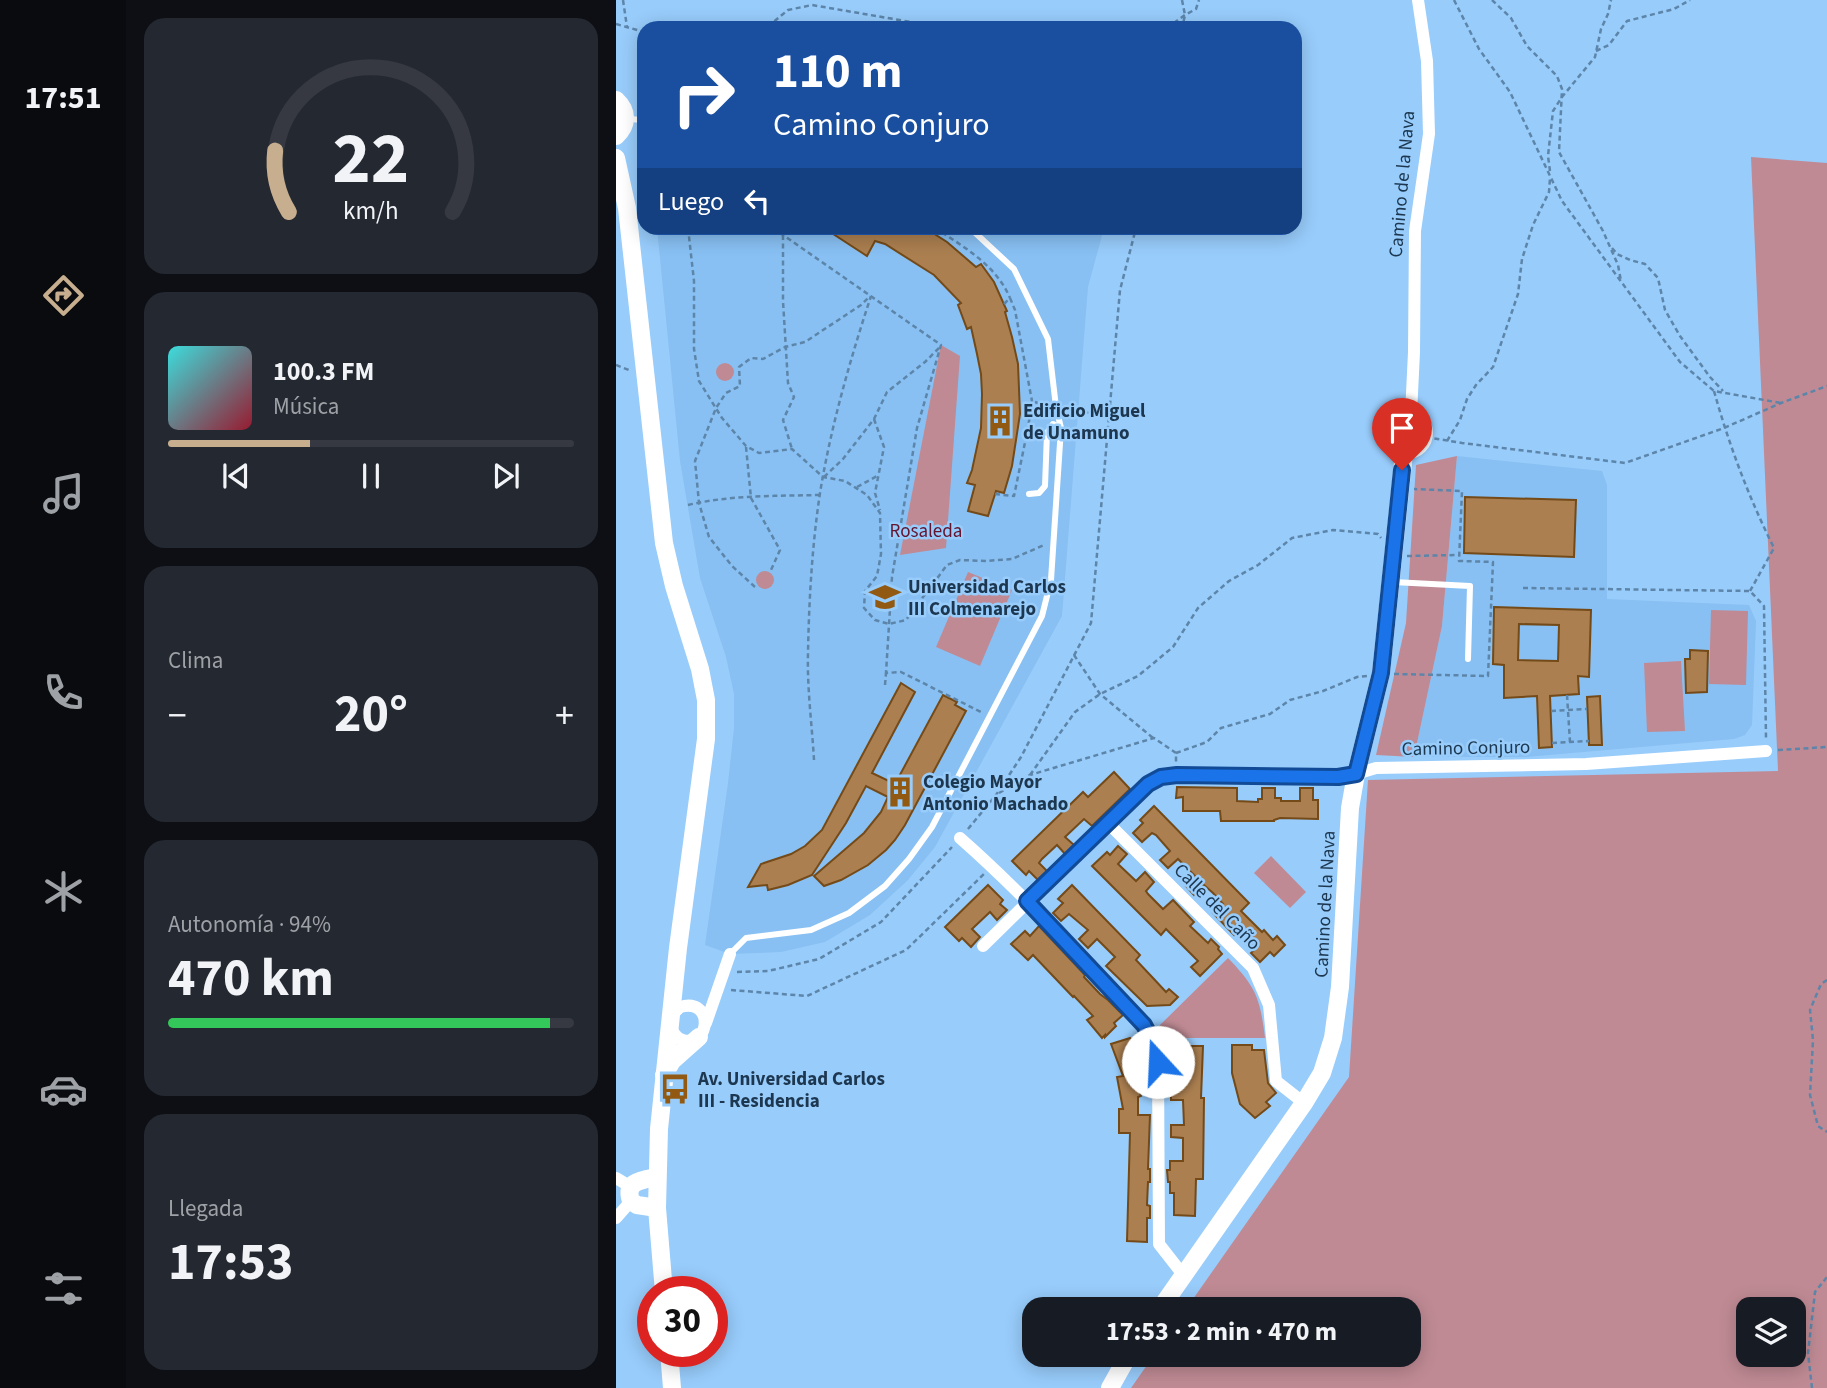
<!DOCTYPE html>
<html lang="es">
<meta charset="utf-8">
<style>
:root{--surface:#171b24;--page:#242831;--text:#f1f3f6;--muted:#9ea1a6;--line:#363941;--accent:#c6ae8f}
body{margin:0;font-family:"Source Sans 3",sans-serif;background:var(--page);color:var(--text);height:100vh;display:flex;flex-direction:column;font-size:26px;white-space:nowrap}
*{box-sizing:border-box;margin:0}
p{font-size:23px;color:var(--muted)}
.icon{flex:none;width:38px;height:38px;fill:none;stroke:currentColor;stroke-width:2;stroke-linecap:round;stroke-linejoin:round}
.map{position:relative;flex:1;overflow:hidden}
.panel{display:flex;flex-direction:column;gap:18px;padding:18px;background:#0d0f14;width:490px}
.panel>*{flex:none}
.banner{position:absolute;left:21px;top:21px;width:665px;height:214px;border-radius:21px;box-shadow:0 4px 18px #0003;background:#1a4fa0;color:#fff;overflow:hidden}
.controls{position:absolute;left:1120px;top:1297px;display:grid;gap:14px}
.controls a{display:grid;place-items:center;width:70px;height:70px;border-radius:14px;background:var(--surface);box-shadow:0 4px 18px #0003;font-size:35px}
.speed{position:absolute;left:21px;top:1276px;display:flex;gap:14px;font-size:35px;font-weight:700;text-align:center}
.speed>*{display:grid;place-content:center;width:91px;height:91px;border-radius:50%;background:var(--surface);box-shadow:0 4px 18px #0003;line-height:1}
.speed .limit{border:10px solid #d22;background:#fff;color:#111}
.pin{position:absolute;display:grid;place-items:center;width:60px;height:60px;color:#fff;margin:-72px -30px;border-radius:50% 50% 50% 0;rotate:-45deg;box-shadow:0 0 7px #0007}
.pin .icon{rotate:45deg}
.me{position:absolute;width:77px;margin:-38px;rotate:340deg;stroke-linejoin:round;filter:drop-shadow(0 0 5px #0008)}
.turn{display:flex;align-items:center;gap:24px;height:147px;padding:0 21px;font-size:32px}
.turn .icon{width:91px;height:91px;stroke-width:2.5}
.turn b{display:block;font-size:49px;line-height:60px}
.then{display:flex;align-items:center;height:66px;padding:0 21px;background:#0003;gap:14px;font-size:26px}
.big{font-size:52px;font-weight:700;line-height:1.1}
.panel .card{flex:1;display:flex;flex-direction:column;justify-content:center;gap:10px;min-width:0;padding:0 24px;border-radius:21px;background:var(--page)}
.panel .dial{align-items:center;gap:0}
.dial svg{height:182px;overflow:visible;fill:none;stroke:var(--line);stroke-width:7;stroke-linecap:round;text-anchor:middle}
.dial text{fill:var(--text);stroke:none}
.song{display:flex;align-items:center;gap:21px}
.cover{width:84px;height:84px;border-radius:10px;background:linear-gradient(135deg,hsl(180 70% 55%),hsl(350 70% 35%))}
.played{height:7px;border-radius:4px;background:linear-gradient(90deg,var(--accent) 35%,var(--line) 35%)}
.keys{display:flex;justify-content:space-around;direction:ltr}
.heat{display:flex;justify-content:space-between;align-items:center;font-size:38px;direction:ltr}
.charge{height:10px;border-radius:5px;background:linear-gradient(90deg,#34c759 94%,var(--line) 0)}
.trip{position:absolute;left:406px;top:1297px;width:399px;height:70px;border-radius:21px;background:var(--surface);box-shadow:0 4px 18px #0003;font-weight:700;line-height:70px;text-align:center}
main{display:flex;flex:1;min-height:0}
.menu{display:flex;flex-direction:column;width:126px;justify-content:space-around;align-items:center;background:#090b0e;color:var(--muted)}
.menu .icon{width:49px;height:49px}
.menu .current{color:var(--accent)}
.menu b{font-size:32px;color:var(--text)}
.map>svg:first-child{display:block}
.built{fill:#88c0f3}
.green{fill:#bf8a94;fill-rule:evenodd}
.building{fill:#ab7f50;stroke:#744a18;stroke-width:2;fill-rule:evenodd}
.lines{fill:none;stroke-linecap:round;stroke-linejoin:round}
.path{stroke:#5d85a9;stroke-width:2.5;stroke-dasharray:5 3.5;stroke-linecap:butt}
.lane{stroke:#fff;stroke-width:6}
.street{stroke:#fff;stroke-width:12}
.secondary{stroke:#fff;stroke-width:18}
.route-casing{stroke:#114b97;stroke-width:18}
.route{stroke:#1a73e8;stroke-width:12}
.labels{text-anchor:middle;stroke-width:5;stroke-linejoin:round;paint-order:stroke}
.street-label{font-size:19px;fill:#1c374f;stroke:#98ccfb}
.poi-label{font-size:19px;font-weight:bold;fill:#1c374f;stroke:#98ccfb;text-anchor:start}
.park-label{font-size:19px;fill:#64142e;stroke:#98ccfb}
</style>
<main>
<nav class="menu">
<b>17:51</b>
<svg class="icon current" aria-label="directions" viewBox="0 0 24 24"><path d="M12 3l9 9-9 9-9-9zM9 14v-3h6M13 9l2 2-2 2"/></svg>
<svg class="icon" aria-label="music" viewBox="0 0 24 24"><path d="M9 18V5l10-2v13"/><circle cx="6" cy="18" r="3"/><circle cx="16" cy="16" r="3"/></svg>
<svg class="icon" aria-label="phone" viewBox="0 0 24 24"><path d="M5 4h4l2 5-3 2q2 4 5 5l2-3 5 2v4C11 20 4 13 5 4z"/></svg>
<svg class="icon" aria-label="climate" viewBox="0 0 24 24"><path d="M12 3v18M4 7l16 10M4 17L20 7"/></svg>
<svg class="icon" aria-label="car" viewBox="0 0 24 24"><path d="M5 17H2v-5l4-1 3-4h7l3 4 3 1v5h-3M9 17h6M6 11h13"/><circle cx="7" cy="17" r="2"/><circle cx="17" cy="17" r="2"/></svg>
<svg class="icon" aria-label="filters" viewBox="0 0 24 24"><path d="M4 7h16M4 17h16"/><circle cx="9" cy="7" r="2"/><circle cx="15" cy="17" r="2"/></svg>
</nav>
<section class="panel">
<div class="card dial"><svg viewBox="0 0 100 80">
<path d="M14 69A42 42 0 1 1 86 69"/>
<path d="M14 69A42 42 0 0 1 8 42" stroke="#c6ae8f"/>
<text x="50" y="56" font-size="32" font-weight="700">22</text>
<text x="50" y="72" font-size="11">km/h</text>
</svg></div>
<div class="card">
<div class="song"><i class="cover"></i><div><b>100.3 FM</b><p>Música</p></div></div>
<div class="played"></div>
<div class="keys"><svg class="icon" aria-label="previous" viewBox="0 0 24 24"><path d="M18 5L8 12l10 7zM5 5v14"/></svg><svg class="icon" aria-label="pause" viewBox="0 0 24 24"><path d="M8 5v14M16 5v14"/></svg><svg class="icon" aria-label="next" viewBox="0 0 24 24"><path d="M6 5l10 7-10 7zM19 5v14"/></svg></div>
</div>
<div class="card"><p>Clima</p>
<div class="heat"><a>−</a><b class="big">20°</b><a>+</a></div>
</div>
<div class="card"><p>Autonomía · 94%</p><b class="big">470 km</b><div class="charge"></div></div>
<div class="card"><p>Llegada</p><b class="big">17:53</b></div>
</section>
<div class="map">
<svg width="1211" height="1388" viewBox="0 0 1211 1388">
<rect width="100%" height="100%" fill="#98ccfb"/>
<g class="built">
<polygon points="41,228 488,228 472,287 446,616 319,847 292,880 254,915 209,942 165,952 114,954 89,945 112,783 118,728 118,694 110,657 84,578 64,461"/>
<polygon points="841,456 986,471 991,485 991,599 1133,605 1140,621 1136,725 1129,735 1118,739 910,757 798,757 826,626"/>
</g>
<g class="green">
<path d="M1135,157L1211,163V1388H515L538,1355L793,1354V1309H570L733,1077L752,780L1162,771ZM1178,1309V1354H1132V1309Z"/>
<polygon points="325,345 344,356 330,548 284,555"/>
<circle cx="109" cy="372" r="9"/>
<polygon points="841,456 826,626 798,757 760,755 790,623 800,465"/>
<circle cx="149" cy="580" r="9"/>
<polygon points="352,572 396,590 364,666 320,647"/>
<polygon points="1095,610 1132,611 1130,685 1093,684"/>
<polygon points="1065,661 1069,731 1031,732 1028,663"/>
<polygon points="655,856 690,892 674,908 638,873"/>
<path d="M612,958C640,987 644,998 649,1038H545L541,1028Z"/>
</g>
<g class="building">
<polygon points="208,228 309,228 331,242 360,267 365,264 378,282 391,311 389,312 396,337 402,364 404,414 396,466 388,493 380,491 372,516 352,511 359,485 351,483 356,470 365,428 366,394 365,374 361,354 355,327 351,329 342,305 345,303 318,275 269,244 259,241 251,256"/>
<polygon points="849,497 960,500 958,557 848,553"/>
<path d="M878,607L975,610L973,677L962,676L963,694L934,696L936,747L923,748L921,696L888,698V665L877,664ZM903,624L943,625L942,661L902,660Z"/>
<polygon points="1074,650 1092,651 1091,692 1070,693 1069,659 1074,659"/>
<polygon points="285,683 299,692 256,773 279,784 327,695 341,702 339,705 350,711 289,825 279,840 270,850 252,865 225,880 208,886 198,876 248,833 265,812 272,797 250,786 230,823 196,875 172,885 152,890 151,885 132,887 145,864 175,854 189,846 206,830"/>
<polygon points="984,696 986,745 973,745 971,697"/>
<polygon points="498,772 514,789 476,826 468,819 449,837 458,845 449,854 441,845 426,859 423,863 431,871 422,880 413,871 410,875 396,861 467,792 472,797"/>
<polygon points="561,787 621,788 621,801 642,802 642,799 646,799 646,788 659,788 659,798 665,798 665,801 684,801 684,788 697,788 697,800 702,800 702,819 664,818 658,820 658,821 605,821 604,811 567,811 567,797 560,798"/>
<polygon points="538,806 633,903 625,911 646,932 648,930 657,940 661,936 669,945 658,956 654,952 644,962 635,953 639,949 621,931 618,935 597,913 607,904 597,893 588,885 578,895 570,886 580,877 562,859 552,868 544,860 554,851 540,835 536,833 526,842 517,833 527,823 524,820"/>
<polygon points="502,846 511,854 502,864 520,881 529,872 538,882 530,891 532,894 547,909 557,900 578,922 574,926 592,943 595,939 603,947 602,949 606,954 584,976 575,967 582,961 550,929 545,935 476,866 491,852 494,855"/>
<polygon points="372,885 387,900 384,904 391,910 381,920 374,912 356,929 364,937 355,947 346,938 343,941 329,927"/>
<polygon points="456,885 524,955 520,960 537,978 550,992 553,989 562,997 554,1005 531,1006 490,966 499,957 481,939 472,948 463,939 472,930 453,914 445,921 437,913 447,903 442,899"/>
<polygon points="423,926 469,975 468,977 484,994 492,1000 507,1015 498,1023 500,1026 489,1037 489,1035 486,1038 471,1020 477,1016 458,996 457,997 417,955 412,960 395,944 409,931 414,936"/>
<polygon points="514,1038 516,1042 525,1038 530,1049 519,1054 521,1059 518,1061 521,1080 533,1077 533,1089 523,1091 525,1096 522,1097 522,1115 534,1115 532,1169 534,1169 534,1182 532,1182 531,1205 534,1206 534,1218 531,1218 531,1242 511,1241 514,1133 503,1133 503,1109 507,1109 501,1077 507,1076 495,1044"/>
<polygon points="616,1045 636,1045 636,1050 648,1050 652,1083 660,1093 650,1102 654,1106 639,1118 624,1104 616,1073"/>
<polygon points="565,1046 587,1046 585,1098 588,1098 587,1179 580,1179 579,1216 558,1215 558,1193 554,1193 554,1182 552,1182 551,1170 554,1170 554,1161 567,1161 567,1138 555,1137 555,1125 568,1125 567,1100 555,1100 555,1087 567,1087 567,1064 554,1064 554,1050 565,1050"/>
</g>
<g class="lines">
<g class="path">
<polyline points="7,0 11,27"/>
<polyline points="566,0 569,15 566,28"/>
<polyline points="838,0 863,49 894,92 946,201 1064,362 1098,391 1165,403"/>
<polyline points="876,0 895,18 911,46 941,76 946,89 943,152 987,231 1002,265 1005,281"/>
<polyline points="0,24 28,32"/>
<polyline points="154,28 155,24 172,10 196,5 330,28"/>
<polyline points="551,28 569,15 580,9 583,0"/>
<polyline points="980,51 993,45 1011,21 1058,9 1074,0"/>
<polyline points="934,171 932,156 937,111 946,97 979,57 985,29 992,14 995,0"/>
<polyline points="72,228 78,281 78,349 83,381 106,418 130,446 143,453 176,449 207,477 229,481 251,495 264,513 265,554 261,576 249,591 248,608 259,620 273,624 290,620 331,565 344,560 370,561 396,559 428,545"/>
<polyline points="157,228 325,345 301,428 276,577 270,673 285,672 365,712"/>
<path d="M319,228C348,247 380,265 394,298"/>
<polyline points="167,235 167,301 172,383 178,397 167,420 176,449"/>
<polyline points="996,248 1001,254 1014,260 1029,264 1042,278 1049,310 1064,336 1094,377 1107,391"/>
<polyline points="388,304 394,298 399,310 416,401"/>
<polyline points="0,365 13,370"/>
<path d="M1098,391C1113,445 1133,498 1158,548L1134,591"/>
<polyline points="451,409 492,416"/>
<polyline points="258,419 268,447 259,493 264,510"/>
<polyline points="810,437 846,443 1009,463 1108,428 1165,403 1211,386"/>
<polyline points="831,441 844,420 851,399 860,385 877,367 902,294 906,259 917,225 933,192 934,178"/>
<polyline points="130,447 135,498 164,550 155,570"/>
<polyline points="208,477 227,459 258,419 271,392 309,362 323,348"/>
<polyline points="241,487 263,475"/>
<polyline points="379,494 398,496 412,428 416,401 431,406"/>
<path d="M72,505C114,495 160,496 204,495"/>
<polyline points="791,556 843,555"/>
<polyline points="139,587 116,566 93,537 83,503 79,461 100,408 110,393 124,386 123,367 135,358 147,359 169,347 189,342 245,305 252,298"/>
<polyline points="907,588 1134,591 1148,606 1150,738"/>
<polyline points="458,655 484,694 537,738"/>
<polyline points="778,674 872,676 877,562 843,561 846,491 798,489"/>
<polyline points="269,685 270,673"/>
<polyline points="951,695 954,742"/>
<polyline points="935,711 971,709"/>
<polyline points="936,743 973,741"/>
<polyline points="1162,750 1211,747"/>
<polyline points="560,753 591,742 605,728 654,714 674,700 707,691 741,677 751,676"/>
<path d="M198,760C196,725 191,689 192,653C193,600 196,546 204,493C215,426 234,360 255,296"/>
<polyline points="414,775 459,712 484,694 522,676 557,647 582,608 613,581 642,565 676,538 717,530 762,534 765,538"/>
<polyline points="383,793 414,775 538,738 560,753 560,764"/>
<polyline points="352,829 380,795 405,757 475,623 504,290 520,228"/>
<polyline points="121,972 152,971 203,959 265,922 336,847"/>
<polyline points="1211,980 1205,984 1194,1010 1197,1040 1194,1095 1202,1126 1211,1132"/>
<polyline points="115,990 191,996 290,950 368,874"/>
<polyline points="1196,1388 1192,1353 1199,1292 1211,1277"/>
</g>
<g class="lane">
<polyline points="12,119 28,120"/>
<polyline points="413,494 423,493 429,486 431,433 437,424 445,428"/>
<polyline points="777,582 854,586 852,659"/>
<polyline points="114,954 130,938 195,930 233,913 269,886 293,859 316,827 426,616 435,580 445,428 440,407 432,339 398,269 354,228"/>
</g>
<g class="street">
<circle cx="791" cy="433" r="20"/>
<polyline points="795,414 798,352 799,231 813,134 811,61 802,0"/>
<polyline points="492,823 637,968 653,1005 660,1081 688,1103"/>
<path d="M344,838C410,896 468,961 528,1025L537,1042L542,1061L543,1244L568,1276"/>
<polyline points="367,946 532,784 545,777 560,775 722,777 740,774 760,768 970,764 1150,751"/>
<polyline points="90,1023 114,954"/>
<path d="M54,1024C56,1032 59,1038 67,1040C95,1047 98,997 64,1007L55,1016"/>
<polyline points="0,1178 15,1187"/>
<polyline points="0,1218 15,1201"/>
</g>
<g class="secondary">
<path d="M0,100C12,111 12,125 0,136"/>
<polyline points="0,158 11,208 48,543 58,586 84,669 90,700 90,739 62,948 43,1129 41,1208 48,1292"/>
<polyline points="48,1075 56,1061 83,1037"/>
<path d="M41,1177C26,1180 8,1181 15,1201L21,1205L41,1208"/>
<polyline points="544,1309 688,1103 706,1073 717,1038 724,987 734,808 740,774 765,673 788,453"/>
<polyline points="53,1351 56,1388"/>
<polyline points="494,1388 513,1354"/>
</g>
</g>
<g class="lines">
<g class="route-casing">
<polyline id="route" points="542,1062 537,1042 528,1025 411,901 532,784 545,777 561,775 722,777 740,774 765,673 786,470"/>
</g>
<use href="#route" class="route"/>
</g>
<defs>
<g id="building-bare" transform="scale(2.415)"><path d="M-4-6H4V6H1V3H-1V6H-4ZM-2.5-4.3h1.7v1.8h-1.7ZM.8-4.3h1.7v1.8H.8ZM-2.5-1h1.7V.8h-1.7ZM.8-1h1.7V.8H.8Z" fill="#915911" stroke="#98ccfb" stroke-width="2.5" paint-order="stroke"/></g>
<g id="university-bare" transform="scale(2.415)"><path d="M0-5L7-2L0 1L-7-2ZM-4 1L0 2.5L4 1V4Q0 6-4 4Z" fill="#915911" stroke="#98ccfb" stroke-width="2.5" paint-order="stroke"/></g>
<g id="bus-bare" transform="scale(2.415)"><path d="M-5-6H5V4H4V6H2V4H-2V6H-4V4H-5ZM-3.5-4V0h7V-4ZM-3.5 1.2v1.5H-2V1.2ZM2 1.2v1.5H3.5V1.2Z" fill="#915911" stroke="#98ccfb" stroke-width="2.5" paint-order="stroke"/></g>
</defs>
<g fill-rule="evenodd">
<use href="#building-bare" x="384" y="421"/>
<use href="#university-bare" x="269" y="597"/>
<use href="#building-bare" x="284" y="792"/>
<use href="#bus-bare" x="59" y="1089"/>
</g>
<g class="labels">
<g class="street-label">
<text transform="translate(785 184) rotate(-85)" y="7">Camino de la Nava</text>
<text transform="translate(850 747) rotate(-1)" y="7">Camino Conjuro</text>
<text transform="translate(708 904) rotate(-87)" y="7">Camino de la Nava</text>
<text transform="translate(602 906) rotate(45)" y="7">Calle del Caño</text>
</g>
<g class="poi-label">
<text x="407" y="417">Edificio Miguel<tspan x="407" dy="22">de Unamuno</tspan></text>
<text x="292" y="593">Universidad Carlos<tspan x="292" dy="22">III Colmenarejo</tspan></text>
<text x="307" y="788">Colegio Mayor<tspan x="307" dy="22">Antonio Machado</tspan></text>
<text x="82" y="1085">Av. Universidad Carlos<tspan x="82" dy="22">III - Residencia</tspan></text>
</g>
<g class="park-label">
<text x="310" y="537">Rosaleda</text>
</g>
</g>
</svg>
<div class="controls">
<a><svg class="icon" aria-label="layers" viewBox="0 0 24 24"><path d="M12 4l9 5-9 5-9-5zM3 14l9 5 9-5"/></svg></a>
</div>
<div class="speed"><div class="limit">30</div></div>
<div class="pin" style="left:786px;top:470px;background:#d93025"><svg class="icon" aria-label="arrive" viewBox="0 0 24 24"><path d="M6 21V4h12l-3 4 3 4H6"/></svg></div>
<svg class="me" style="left:542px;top:1062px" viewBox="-20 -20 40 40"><circle r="19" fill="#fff"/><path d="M0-13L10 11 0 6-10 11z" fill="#1a73e8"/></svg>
<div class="trip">17:53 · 2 min · 470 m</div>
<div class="banner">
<div class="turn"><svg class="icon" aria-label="right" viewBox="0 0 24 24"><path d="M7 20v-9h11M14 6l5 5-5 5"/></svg><div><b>110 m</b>Camino Conjuro</div></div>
<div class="then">Luego<svg class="icon" aria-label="left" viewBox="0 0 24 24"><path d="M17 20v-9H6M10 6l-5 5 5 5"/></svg></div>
</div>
</div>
</main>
